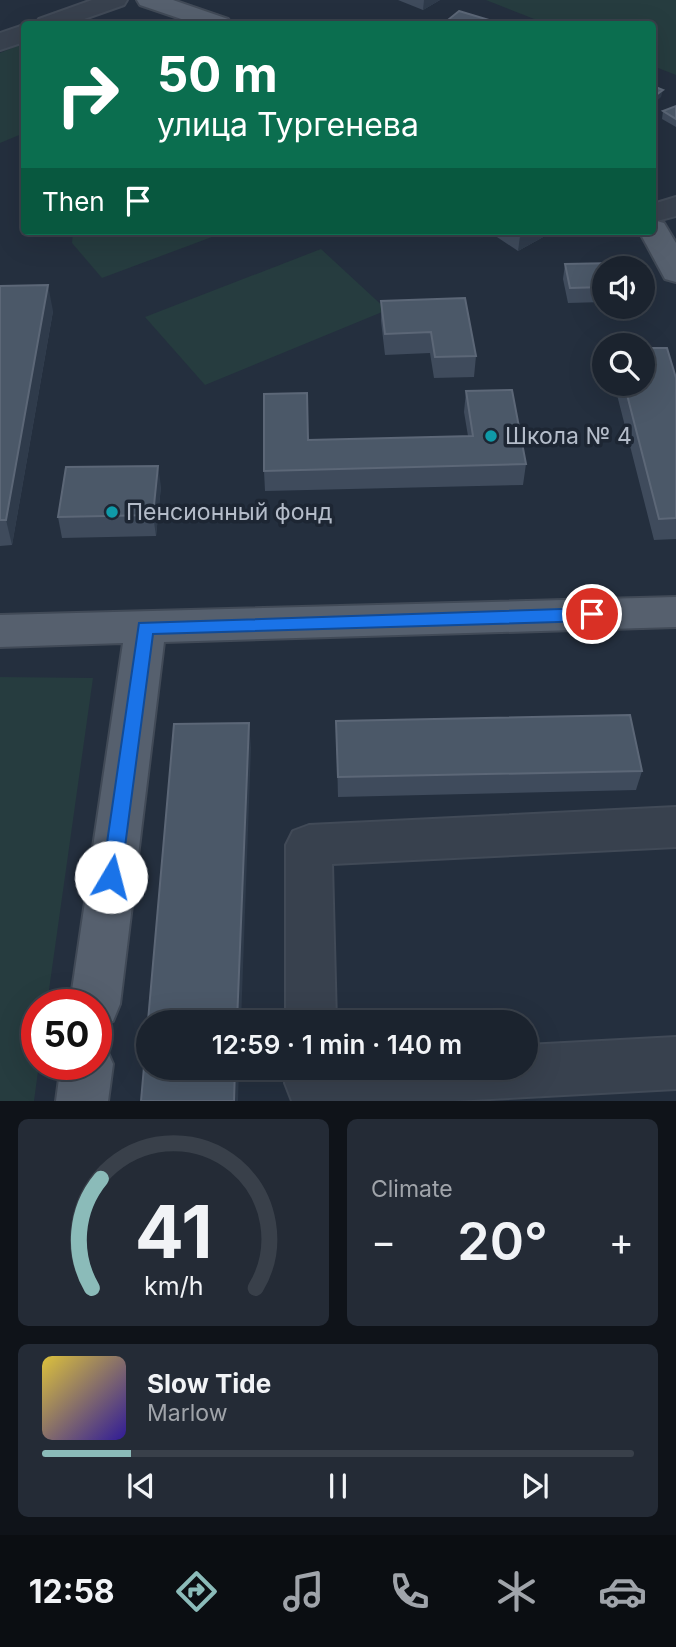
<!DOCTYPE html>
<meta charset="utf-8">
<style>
:root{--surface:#1b232e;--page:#242b36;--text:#f1f3f6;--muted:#a0a4aa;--line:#39404a;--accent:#8bbbb9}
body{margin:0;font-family:Inter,sans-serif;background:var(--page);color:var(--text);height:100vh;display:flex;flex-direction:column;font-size:26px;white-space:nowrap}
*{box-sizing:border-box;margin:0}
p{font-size:23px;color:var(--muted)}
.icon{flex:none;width:38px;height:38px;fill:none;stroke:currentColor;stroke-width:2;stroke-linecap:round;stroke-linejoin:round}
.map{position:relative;height:1101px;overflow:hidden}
.sheet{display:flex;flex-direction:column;gap:18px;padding:18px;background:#0f1319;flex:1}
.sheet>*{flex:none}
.guide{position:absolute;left:21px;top:21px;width:635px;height:214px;border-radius:7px;box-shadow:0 7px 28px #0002,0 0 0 2px var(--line);background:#0b6e4f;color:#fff;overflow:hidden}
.buttons{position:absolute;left:592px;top:256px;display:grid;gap:14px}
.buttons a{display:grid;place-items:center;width:63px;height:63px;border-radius:50%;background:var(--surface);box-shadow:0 7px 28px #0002,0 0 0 2px var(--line);font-size:35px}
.speed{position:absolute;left:21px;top:989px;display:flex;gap:14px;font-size:35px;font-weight:700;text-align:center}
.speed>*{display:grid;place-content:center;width:91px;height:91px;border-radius:50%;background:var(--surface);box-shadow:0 7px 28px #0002,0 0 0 2px var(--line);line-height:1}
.speed .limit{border:10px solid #d22;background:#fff;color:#111}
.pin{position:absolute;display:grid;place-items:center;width:60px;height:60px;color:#fff;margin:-30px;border:4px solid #fff;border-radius:50%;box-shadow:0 2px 7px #0007}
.me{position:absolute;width:77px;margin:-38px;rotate:8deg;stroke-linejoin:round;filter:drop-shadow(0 0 5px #0008)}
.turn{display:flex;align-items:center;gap:24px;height:147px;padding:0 21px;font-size:32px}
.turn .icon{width:91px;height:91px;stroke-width:2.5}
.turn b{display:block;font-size:49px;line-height:60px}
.then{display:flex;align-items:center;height:66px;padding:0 21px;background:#0003;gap:14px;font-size:26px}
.big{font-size:52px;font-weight:600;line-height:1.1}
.sheet .widget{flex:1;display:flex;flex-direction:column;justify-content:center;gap:10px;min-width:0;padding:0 24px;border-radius:10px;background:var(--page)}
.sheet .dial{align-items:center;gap:0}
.dial svg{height:182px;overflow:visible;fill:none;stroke:var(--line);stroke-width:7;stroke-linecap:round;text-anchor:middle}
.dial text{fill:var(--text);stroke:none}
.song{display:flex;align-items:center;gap:21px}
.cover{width:84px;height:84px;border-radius:10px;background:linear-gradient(135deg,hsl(50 70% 55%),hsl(250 70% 35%))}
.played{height:7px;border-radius:4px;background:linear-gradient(90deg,var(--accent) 15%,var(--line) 15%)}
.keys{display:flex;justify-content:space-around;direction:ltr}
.heat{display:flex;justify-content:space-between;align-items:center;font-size:38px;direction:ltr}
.sheet .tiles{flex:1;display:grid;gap:18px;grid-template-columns:1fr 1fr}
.widget:last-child{grid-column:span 2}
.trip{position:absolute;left:136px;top:1010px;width:402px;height:70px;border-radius:35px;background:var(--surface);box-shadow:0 7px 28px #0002,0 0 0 2px var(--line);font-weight:600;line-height:70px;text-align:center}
.tabs{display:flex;height:112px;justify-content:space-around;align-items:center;background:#0b0e12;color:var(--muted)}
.tabs .icon{width:49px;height:49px}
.tabs .selected{color:var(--accent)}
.tabs b{font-size:32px;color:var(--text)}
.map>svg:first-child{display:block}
.green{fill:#263c3f}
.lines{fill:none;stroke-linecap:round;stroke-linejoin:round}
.minor-casing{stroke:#414a57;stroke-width:4}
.major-casing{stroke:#414a57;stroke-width:4}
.minor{fill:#38414e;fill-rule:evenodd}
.major{fill:#56606e;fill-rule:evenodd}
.wall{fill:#3f4b5c}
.shaded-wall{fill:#2f3b4b}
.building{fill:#4b5868;stroke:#5c6777;stroke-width:2}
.route{fill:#1a73e8;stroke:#114b97;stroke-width:2}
.culture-dot{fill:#0f9aa8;stroke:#1d2633;stroke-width:2.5}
.labels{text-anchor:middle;stroke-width:7;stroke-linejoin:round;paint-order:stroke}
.poi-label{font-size:23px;fill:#b4bcc9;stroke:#1d2633;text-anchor:start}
</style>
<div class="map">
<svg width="676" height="1101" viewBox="0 0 676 1101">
<rect width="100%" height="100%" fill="#242f3e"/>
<g class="green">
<polygon points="486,0 676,0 676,75 653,66 653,24 547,24"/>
<polygon points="24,43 24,133 0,143 0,53"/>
<polygon points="73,231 228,231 102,278 72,243"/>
<polygon points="321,249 387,310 205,385 145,317"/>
<polygon points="0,677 93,678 47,1004 37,1004 39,1064 34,1101 0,1101"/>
</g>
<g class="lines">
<g class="minor-casing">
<g id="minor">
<polygon points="92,0 127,0 124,5 70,24 35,24 39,19"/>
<polygon points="24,25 24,42 0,50 0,33"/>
<polygon points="676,197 676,216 653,222 653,204"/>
<polygon points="676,807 676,847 332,864 336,1022 286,1022 286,845 293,831 309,825"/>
<polygon points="676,1037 676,1089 453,1101 292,1101 285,1083 285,1068 527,1068 527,1045"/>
</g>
</g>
<g class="major-casing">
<g id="major">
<polygon points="137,0 173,0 228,19 232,24 196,24 140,5"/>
<polygon points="653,220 664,223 676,243 676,282 665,279 639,231 653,231"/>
<polygon points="676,597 676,627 164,642 120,1004 113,1021 96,1028 96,1004 70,1004 123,643 0,647 0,615"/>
<polygon points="96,1042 105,1046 113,1064 108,1101 56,1101 61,1064 96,1064"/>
</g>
</g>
<use href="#minor" class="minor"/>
<use href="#major" class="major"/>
</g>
<g class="wall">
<polygon points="398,0 440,0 423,10"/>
<polygon points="676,106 676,127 662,119 663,111"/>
<polygon points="488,231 554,231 518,251"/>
<polygon points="565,264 604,268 604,302 568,303 563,279"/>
<polygon points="0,286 53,311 12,545 0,546"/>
<polygon points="381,301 476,356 474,377 434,378 430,353 385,355 381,321"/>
<polygon points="676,378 676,539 654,540 614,383 642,383"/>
<polygon points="466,391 526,464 523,485 265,491 264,471 308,440 468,436 464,412"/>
<polygon points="161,486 156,536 62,538 58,517"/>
<polygon points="336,721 642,771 636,790 338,797"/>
</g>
<g class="shaded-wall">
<polygon points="424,0 440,0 423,10"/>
<polygon points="663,90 661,97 653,104 653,97"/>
<polygon points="529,231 554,231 518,251 520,236"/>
<polygon points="48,285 53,311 12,545 6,520"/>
<polygon points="158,466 161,486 156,536 153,515"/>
<polygon points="249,723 251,748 241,1022 237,1022"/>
<polygon points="235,1068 239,1068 238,1101 234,1101"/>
</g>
<g class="building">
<polygon points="459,11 496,22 493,24 443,24"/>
<polygon points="653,86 663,90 653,97"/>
<polygon points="676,106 676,119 663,111"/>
<polygon points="513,231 529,231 520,236"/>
<polygon points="616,263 618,268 604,268 604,287 570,288 565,264"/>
<polygon points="48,285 6,520 0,520 0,286"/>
<polygon points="465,298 476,356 435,357 431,332 385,334 381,301"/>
<polygon points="642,348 667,348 676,378 676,518 659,519 624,383 642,383"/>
<polygon points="512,390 526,464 264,471 264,394 307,393 308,440 473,436 466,391"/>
<polygon points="158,466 153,515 58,517 66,467"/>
<polygon points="630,715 642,771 338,777 336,721"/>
<polygon points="249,723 237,1022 149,1022 149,1068 235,1068 234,1101 141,1101 174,724"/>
</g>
<polygon class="route" points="592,608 598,610 600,614 598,619 592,621 153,634 121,877 118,883 111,885 104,883 102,877 139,623"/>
<g class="culture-dot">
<circle cx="491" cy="436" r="7"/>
<circle cx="112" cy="512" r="7"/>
</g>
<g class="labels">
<g class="poi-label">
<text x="505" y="444">Школа № 4</text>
<text x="126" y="520">Пенсионный фонд</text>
</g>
</g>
</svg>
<div class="buttons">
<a><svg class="icon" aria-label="sound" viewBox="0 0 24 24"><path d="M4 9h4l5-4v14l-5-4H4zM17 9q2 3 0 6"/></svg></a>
<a><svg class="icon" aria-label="search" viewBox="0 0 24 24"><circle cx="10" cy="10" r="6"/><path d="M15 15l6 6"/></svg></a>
</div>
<div class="speed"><div class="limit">50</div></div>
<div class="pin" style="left:592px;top:614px;background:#d93025"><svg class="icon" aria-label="arrive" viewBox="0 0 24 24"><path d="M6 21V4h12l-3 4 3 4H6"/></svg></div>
<svg class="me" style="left:111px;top:877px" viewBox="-20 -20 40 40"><circle r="19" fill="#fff"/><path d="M0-13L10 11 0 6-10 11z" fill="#1a73e8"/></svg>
<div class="trip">12:59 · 1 min · 140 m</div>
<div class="guide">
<div class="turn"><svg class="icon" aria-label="right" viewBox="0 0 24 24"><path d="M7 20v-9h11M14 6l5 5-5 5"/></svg><div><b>50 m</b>улица Тургенева</div></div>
<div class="then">Then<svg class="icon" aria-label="arrive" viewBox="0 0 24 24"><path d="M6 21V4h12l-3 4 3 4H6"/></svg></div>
</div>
</div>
<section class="sheet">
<div class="tiles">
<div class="widget dial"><svg viewBox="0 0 100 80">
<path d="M14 69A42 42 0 1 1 86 69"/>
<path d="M14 69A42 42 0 0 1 18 21" stroke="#8bbbb9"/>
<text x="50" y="56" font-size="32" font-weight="700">41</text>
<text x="50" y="72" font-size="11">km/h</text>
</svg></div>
<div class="widget"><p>Climate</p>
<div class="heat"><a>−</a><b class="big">20°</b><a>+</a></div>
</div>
<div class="widget">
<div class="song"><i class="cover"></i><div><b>Slow Tide</b><p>Marlow</p></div></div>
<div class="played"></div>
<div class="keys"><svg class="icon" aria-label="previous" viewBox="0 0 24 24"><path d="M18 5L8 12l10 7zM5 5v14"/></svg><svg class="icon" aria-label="pause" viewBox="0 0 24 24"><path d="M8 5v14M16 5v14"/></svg><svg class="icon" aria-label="next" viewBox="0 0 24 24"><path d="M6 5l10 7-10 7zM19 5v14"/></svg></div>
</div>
</div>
</section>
<nav class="tabs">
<b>12:58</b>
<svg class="icon selected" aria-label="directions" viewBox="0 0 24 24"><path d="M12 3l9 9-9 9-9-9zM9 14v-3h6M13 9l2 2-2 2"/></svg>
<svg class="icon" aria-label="music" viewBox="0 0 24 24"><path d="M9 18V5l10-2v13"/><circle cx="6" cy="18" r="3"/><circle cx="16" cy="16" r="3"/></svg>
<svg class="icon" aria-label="phone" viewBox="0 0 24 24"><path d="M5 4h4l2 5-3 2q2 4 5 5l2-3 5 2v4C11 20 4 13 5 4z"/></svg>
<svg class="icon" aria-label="climate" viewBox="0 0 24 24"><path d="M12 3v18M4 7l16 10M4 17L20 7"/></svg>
<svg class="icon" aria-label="car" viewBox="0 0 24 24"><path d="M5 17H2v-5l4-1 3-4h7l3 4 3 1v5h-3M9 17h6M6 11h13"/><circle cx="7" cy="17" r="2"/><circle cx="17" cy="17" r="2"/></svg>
</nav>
